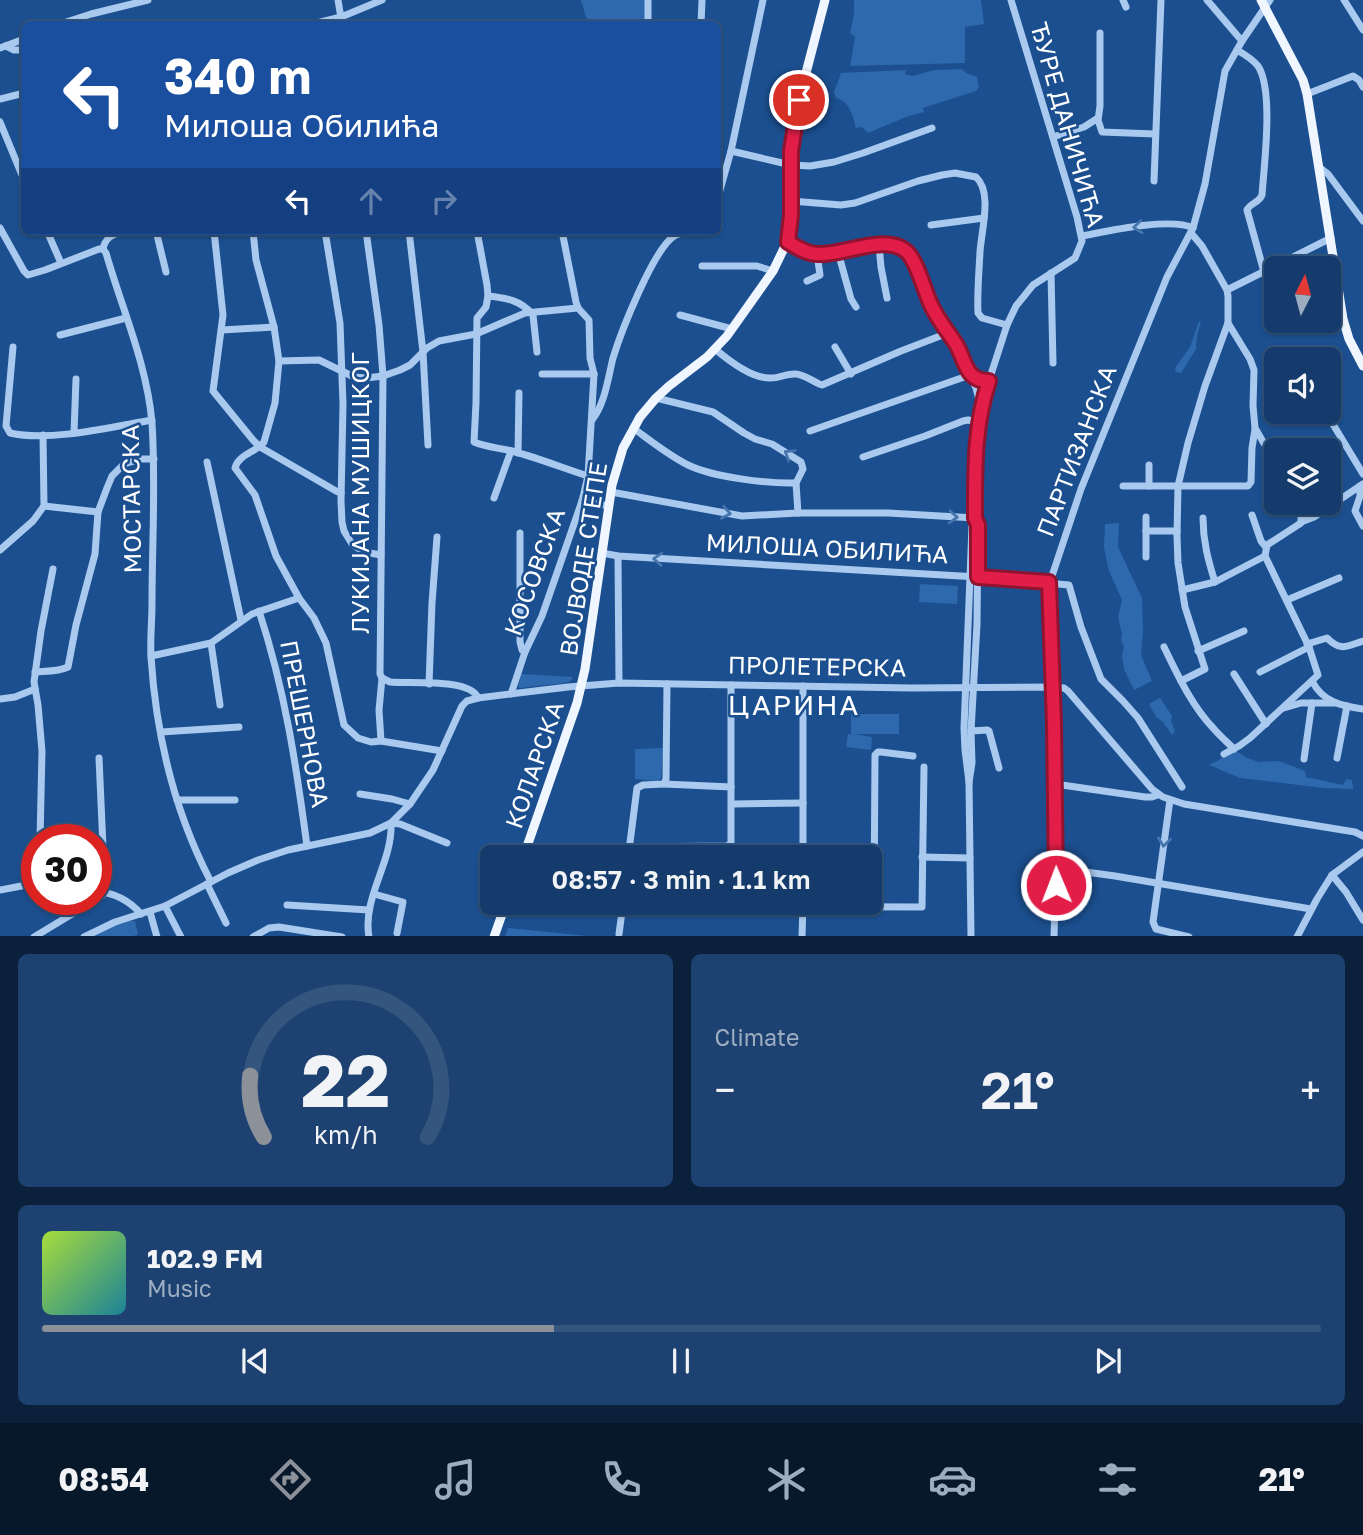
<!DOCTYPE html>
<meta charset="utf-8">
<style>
:root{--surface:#143b6b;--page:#1d4271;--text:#f1f3f6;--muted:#9dadc1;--line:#33557e;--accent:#8c9099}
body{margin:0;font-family:"Golos Text",sans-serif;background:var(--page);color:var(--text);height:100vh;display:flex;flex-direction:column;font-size:26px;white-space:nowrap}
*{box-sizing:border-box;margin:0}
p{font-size:23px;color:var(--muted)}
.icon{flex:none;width:38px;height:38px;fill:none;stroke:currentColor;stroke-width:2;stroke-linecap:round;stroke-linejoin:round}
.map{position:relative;height:936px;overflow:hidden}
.details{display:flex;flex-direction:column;gap:18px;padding:18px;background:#0b203b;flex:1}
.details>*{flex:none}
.top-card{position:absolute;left:21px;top:21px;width:700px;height:214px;border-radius:10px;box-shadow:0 2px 5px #0004,0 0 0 2px var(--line);background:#1a4fa0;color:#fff;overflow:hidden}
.needle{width:46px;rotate:6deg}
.controls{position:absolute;left:1264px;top:256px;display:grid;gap:14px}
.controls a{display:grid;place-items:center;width:77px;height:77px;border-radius:10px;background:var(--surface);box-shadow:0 2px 5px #0004,0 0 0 2px var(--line);font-size:35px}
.speed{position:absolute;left:21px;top:824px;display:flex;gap:14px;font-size:35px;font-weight:700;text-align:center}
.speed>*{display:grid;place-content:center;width:91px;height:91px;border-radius:50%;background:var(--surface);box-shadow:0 2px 5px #0004,0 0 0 2px var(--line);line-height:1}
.speed .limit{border:10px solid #d22;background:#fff;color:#111}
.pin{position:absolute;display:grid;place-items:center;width:60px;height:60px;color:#fff;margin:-30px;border:4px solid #fff;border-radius:50%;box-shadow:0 2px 7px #0007}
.me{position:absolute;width:77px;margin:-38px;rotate:359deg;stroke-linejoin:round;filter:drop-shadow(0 0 5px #0008)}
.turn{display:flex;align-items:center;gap:24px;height:147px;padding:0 28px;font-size:32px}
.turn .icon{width:91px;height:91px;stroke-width:2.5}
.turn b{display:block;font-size:49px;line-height:60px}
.lanes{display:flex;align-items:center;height:66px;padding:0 28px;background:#0003;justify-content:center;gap:35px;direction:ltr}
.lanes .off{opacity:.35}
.big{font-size:52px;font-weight:600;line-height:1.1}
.details .card{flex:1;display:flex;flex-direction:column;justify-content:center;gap:10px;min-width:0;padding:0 24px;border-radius:10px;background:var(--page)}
.details .dial{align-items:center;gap:0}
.dial svg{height:182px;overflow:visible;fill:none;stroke:var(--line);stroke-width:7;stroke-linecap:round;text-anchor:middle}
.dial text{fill:var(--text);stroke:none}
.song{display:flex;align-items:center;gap:21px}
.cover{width:84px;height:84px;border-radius:10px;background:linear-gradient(135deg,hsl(80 70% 55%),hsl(190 70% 35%))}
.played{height:7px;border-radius:4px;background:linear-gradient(90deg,var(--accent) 40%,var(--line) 40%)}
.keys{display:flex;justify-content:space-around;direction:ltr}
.heat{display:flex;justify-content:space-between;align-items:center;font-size:38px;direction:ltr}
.details .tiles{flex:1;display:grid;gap:18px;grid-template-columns:1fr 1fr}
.card:last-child{grid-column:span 2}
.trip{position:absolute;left:480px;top:845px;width:402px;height:70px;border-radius:10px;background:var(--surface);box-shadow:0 2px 5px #0004,0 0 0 2px var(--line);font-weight:600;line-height:70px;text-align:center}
.tab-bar{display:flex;height:112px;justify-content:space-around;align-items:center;background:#08182b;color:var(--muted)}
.tab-bar .icon{width:49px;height:49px}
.tab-bar .current{color:var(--accent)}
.tab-bar b{font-size:32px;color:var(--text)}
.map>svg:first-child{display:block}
.green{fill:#2e69ad}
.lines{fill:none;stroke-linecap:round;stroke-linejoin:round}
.minor{stroke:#a9c9ee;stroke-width:7}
.major{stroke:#f0f6ff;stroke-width:9}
.oneway{stroke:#4674ac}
.route-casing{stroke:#92132f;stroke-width:18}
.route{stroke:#e11d48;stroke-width:12}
.labels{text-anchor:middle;stroke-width:5;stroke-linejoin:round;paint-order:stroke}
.street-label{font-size:24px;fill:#fff;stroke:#1b4f8f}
.quarter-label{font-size:28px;letter-spacing:2px;fill:#fff;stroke:#1b4f8f}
</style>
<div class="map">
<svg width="1363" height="937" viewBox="0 0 1363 937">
<rect width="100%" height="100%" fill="#1b4f8f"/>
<g class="green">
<polygon points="581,0 645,0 646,15 644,24 588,24"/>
<polygon points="854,0 981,0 984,24 965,27 965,63 850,66 855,37 850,33 854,14"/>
<path d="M962,69L966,73L977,77L979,87L976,91L923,108L924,112L906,117L868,133L862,127L856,128C853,117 850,101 836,98L834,92L841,73L906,70L905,74L912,76L934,70Z"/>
<polygon points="1199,321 1201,322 1197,335 1196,349 1181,373 1176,372 1175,368 1190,347"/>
<polygon points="1119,523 1118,547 1142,598 1143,631 1141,655 1152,681 1134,690 1124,669 1122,655 1124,647 1121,640 1122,634 1118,617 1122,600 1109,571 1104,548 1105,524"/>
<polygon points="920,584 958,586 957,604 919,602"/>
<polygon points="521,674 573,677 570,681 564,683 520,688 518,687"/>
<polygon points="1160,698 1172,716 1171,721 1175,731 1172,735 1163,722 1156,717 1149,704"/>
<polygon points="851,714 899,714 899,734 854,734 872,737 871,750 846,747 848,734 851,734"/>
<polygon points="663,748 661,779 657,781 635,779 635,749"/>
<polygon points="1236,751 1247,758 1259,762 1279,761 1305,771 1306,777 1343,785 1346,779 1352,780 1353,789 1324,788 1240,778 1209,765"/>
<polygon points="129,921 135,921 138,934 134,936 92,937 119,923"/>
<polygon points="508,928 587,936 505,936"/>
</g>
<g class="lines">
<g class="minor">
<polyline points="338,0 342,24"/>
<polyline points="1123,0 1126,7"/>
<polyline points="1207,0 1242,41"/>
<polyline points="1344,0 1363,30"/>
<polyline points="60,24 91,14 148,0"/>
<polyline points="313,24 341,17 382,0"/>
<polyline points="648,24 648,0"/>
<polyline points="701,24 702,0"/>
<polyline points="1100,33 1100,106 1098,120 1102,132 1155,134"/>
<polyline points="6,46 14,50 24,50"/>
<polyline points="0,48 24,39"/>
<path d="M1237,50C1244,54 1253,60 1258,66C1274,90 1264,166 1262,195C1259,203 1250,203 1247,210L1264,272"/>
<polyline points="1307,94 1353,76 1359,80 1363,87"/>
<polyline points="0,99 24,93"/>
<polyline points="0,122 24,180"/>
<polyline points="1053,137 1084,127 1098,118"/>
<polyline points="731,151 791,165 810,166 834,162 863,153 932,128"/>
<polyline points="1319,167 1328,174 1363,221"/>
<polyline points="1154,181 1161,0"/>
<polyline points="718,197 731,151 763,0"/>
<path d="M791,201L841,205L855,203L918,181L942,175L955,173L976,177C993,192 981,232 980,252C979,272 977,293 978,313L982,318L1007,325"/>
<polyline points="931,225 984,218"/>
<polyline points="0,228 24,271 28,275 45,270 99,249 103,249"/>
<polyline points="47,231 61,263"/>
<polyline points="156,231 166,272"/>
<polyline points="214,231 223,315 213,391 253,440 260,447 336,491 341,493"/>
<path d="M253,231L256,260L274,327L279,361L275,403L264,442C256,452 238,455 235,468L255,495L276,556L299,598L314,618L326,643L344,725L358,738L371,742L381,741"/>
<polyline points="325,231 340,323 343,404 341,501 342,522 344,531 352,544 364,552 381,555"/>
<path d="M366,231L379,325L383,376L380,674L382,678L390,682C410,684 470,678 478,698"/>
<polyline points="409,231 423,352 428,445"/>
<path d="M477,231L487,285L488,296L486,307L477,318L476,403L474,442C485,447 500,448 512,451C538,458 563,468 588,476"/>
<polyline points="1191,233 1202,246 1227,290 1331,238"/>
<path d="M1082,236C1108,231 1171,217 1193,228"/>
<path d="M787,242C797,247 808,254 818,254C845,256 892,229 911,258L931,306L961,355L976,388L980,404"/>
<polyline points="879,245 881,267 887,298"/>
<path d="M103,249L106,253C122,309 147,364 152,423C156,483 152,544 152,604C152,621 150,639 151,657C156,734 175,813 211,882"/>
<path d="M103,249C105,238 112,235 122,231"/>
<polyline points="838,252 851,299 856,307"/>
<polyline points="702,266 757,266 773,271"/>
<polyline points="1051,273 1053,363"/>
<polyline points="807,281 820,275 817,254"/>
<polyline points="1227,290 1228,296 1228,323 1250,359 1254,370 1253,406 1255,428 1276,464"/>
<path d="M488,296C506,298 521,300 533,315L537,352"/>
<polyline points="680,315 732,329"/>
<polyline points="222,330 274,327"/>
<polyline points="60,335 126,318"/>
<path d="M13,347L6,426L10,433C50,442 111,427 152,420"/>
<polyline points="835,347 851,374"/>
<path d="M715,349C728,360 752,378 769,378C778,379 787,373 796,374C806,375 813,382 822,385L901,351L948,333"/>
<polyline points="279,361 319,360 354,377 366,378 383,376 400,370 410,365 427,348 439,341 476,334 525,313 578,308"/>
<polyline points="542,374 594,374"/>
<polyline points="656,398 713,412 744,433 755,439 772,444 801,462 803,469 796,483 798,513"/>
<polyline points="1325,411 1363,474"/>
<path d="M592,420C605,404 608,378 613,358C621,332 653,250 674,236C679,233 685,233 690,231"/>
<path d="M633,428C651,441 668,455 688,465C713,477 768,484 796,483"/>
<polyline points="810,431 970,375"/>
<polyline points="74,433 76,379"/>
<polyline points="518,453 519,393"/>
<polyline points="863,457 925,436 963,421 968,420 978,422"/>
<polyline points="207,462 241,620"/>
<polyline points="1123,486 1248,486 1251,482 1252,448 1255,429"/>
<polyline points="1149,486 1149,465"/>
<polyline points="1360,486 1360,496 1355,511 1363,526"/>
<polyline points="611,492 742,516 798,513 888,513 975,518"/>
<polyline points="494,498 511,451"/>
<polyline points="582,501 609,506"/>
<polyline points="44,506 98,512"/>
<polyline points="1252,515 1261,541 1265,546"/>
<path d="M1203,518C1203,541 1208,560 1215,582"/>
<polyline points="1301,522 1314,517 1363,484"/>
<polyline points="1146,531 1177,531"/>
<polyline points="520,533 520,642 522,650 525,652"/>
<polyline points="0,550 33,521 44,506 43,435"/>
<polyline points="602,553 618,556 978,577 1069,585 1081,627 1101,679 1123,701 1138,718 1182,787"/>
<polyline points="618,556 619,683"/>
<polyline points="1146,557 1146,517"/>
<polyline points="1182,590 1215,582 1265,556"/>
<polyline points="1287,600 1339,578"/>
<path d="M259,611C285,690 296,764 307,846"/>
<polyline points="211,643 220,705"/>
<path d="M1307,644L1327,638C1341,652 1347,646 1363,641"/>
<path d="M1164,647C1178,676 1192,706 1214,729C1220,736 1227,742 1234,749"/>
<polyline points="1198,651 1244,631"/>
<polyline points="151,656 211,643 252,614 299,598"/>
<path d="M35,672C45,671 58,672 68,667L76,625L95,554L98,512L107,488L112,476L124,464L141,459H154"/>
<polyline points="1260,672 1309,647"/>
<polyline points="1234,674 1266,724"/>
<polyline points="382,678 379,710 381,741 442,751"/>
<polyline points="1181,681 1205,669 1185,607 1178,563 1177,536 1178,486 1188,443 1205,386 1228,323"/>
<path d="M1312,681C1323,702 1341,706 1363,709"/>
<polyline points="429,684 432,603 437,537"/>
<polyline points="511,694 525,652 542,616 582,501 588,476 594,374 590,358 589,320 578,308 576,302 562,231"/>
<polyline points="0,699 15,697 35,689"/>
<polyline points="1284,708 1301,703 1334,703"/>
<polyline points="971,731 987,730 989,731 999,768"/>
<polyline points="161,732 239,727"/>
<polyline points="1224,754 1239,746 1250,738 1318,675 1309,647 1265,556 1267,545 1301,523 1301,515 1295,502"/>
<polyline points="1337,758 1347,706"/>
<polyline points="1304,759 1312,703"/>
<polyline points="969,782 965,750 964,728 972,526 975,518 975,462 978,422 984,396 1007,325 1016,306 1033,285 1075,258 1082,241 1077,217 1011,0"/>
<polyline points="664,784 731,787"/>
<polyline points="1055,784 1145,797 1152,797 1158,795"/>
<polyline points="360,794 392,799 410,804"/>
<polyline points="177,800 235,800"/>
<polyline points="1170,800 1153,922 1156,929 1189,937"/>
<polyline points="732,804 803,803"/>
<polyline points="40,840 42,751 38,705 34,682 41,631 53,569"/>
<polyline points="629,847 727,846 731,844 731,685"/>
<polyline points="922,857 970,858"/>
<polyline points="628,858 637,788 643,785 664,784 666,779 667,684"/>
<polyline points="803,858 803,686"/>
<polyline points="1056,868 1115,876 1311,909"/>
<polyline points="1332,875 1346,892 1363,920"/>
<polyline points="207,884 226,923"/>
<polyline points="0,890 37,883"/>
<path d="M96,891C115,893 129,900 141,914"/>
<polyline points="374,894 403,902 397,933"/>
<polyline points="287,905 369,910"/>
<polyline points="165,906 181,937"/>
<polyline points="623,906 922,907 924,767"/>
<polyline points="874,907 875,755 878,752 881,752 913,756"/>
<polyline points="150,912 157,937"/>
<polyline points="619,934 623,904"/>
<polyline points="34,937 102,896 105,892 99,758"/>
<polyline points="84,937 115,922 165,906 228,873 258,860 288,850 370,833 391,823 410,804 433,770 462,706 467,701 478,698 568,687 619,683 911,688 1053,687 1064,688 1068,691 1152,789 1163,797 1184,804 1355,832 1363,836"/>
<polyline points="253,937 269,928 279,927 342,937"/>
<path d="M369,937C362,897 393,862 391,823L400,824L447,843"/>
<polyline points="802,937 803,904"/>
<polyline points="971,937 969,782 972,763 971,731 977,624 978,525 975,519"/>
<polyline points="1054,937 1056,868 1050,582 1081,489 1167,277 1193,228 1205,184 1225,71 1242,41 1270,0"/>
<polyline points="1297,937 1317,899 1332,875 1363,852"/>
</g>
<g class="major">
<polyline points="1261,0 1303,80 1307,94 1343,319 1349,339 1363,366"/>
<polyline points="523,858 577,703 585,669 612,485 623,448 640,417 656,398 669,386 707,357 727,336 773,271 787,242 791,215 791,165 793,133 801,92 825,0"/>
<polyline points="494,937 506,903"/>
</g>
</g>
<defs><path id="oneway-chevron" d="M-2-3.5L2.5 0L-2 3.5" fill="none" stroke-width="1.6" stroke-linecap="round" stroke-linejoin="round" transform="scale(1.75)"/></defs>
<g class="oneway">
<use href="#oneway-chevron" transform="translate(1138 227) rotate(174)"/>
<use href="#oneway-chevron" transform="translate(789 454) rotate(-148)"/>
<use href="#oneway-chevron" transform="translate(726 513) rotate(11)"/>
<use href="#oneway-chevron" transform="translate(953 517) rotate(3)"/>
<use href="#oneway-chevron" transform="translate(658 559) rotate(-176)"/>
<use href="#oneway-chevron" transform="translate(1164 842) rotate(97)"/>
</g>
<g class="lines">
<g class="route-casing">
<path id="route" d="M799,100L791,151V215L788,242C796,247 807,254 818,254C842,256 888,232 908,253C918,264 925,293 932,307C939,321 948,332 956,344C966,361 965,381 989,381C974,426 975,471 975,518L978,525V577L1049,582L1054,724L1056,885"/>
</g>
<use href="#route" class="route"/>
</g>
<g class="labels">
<g class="street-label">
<text transform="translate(1067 125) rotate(74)" y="8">ЂУРЕ ДАНИЧИЋА</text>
<text transform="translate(1077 451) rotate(-69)" y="8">ПАРТИЗАНСКА</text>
<text transform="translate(361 493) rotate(-90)" y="8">ЛУКИЈАНА МУШИЦКОГ</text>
<text transform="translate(132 499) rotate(-91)" y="8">МОСТАРСКА</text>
<text transform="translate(827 549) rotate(3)" y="8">МИЛОША ОБИЛИЋА</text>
<text transform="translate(584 559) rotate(-81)" y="8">ВОЈВОДЕ СТЕПЕ</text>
<text transform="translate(535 572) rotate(-70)" y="8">КОСОВСКА</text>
<text transform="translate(817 667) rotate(1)" y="8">ПРОЛЕТЕРСКА</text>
<text transform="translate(304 724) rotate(79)" y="8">ПРЕШЕРНОВА</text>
<text transform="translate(535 765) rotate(-71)" y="8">КОЛАРСКА</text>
</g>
<g class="quarter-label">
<text x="794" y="715">ЦАРИНА</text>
</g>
</g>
</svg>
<div class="controls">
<a><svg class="needle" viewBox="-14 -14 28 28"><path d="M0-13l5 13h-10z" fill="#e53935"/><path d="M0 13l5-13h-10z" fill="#9dadc1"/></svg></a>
<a><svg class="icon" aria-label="sound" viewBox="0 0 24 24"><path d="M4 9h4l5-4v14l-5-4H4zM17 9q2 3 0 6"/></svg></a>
<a><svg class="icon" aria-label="layers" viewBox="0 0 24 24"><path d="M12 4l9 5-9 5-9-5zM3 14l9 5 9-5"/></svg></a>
</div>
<div class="speed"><div class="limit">30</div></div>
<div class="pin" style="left:799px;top:100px;background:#d93025"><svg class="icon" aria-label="arrive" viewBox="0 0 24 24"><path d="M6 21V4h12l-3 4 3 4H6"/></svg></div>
<svg class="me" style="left:1056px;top:885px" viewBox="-20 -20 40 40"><circle r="17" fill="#e11d48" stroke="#fff" stroke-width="3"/><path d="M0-11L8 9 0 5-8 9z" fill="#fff"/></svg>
<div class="trip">08:57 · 3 min · 1.1 km</div>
<div class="top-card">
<div class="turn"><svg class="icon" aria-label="left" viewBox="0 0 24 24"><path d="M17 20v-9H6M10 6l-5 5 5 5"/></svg><div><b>340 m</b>Милоша Обилића</div></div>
<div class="lanes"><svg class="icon" aria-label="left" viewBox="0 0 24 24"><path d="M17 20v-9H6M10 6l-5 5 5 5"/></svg><svg class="icon off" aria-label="ahead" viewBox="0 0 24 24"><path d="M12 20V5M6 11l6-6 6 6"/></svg><svg class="icon off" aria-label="right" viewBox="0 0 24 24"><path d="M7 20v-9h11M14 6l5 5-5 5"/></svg></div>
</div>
</div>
<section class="details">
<div class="tiles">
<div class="card dial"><svg viewBox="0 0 100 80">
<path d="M14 69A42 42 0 1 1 86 69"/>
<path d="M14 69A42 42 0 0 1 8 42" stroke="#8c9099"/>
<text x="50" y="56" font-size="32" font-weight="700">22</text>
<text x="50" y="72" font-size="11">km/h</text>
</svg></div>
<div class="card"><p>Climate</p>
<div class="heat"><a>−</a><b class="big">21°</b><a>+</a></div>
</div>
<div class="card">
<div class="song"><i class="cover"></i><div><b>102.9 FM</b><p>Music</p></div></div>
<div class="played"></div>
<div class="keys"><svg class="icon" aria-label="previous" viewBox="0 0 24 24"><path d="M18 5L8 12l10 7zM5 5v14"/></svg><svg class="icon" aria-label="pause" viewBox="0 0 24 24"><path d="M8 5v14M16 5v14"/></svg><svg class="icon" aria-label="next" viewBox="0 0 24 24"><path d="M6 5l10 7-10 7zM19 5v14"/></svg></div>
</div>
</div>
</section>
<nav class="tab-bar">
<b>08:54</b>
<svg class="icon current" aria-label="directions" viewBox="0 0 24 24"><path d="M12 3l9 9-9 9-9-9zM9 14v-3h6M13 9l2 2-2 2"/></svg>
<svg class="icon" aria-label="music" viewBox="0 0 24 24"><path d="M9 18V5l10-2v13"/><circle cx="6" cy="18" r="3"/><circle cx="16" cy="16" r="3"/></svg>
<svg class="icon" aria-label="phone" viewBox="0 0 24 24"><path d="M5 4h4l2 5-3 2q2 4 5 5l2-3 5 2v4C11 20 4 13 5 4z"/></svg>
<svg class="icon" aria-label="climate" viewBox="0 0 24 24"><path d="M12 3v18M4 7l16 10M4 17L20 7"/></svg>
<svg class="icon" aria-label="car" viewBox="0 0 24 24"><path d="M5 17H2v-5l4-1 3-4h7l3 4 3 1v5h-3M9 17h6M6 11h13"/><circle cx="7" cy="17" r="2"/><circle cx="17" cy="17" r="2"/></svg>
<svg class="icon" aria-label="filters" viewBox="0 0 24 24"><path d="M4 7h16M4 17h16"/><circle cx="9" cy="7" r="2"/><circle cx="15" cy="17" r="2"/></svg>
<b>21°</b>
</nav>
